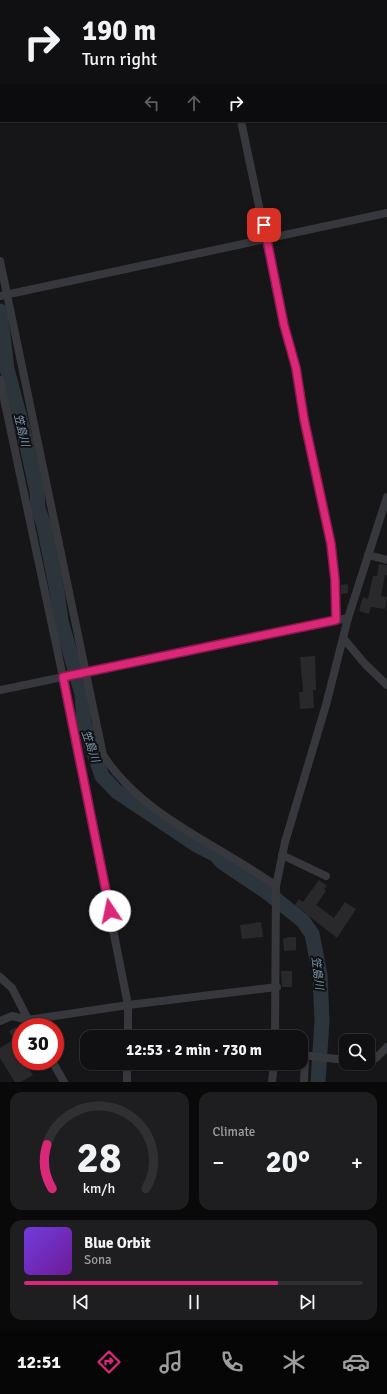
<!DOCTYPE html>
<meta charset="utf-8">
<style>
:root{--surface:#101012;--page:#1e1e20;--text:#f1f3f6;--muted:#9c9d9f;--line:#303032;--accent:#db2777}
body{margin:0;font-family:Signika,"Noto Sans JP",sans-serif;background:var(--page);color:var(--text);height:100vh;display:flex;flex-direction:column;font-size:15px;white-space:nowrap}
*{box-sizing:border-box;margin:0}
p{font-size:13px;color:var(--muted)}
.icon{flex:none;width:22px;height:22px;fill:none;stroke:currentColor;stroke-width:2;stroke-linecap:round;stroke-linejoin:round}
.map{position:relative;height:1082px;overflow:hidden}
.details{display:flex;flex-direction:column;gap:10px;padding:10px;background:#09090a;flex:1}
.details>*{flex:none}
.guide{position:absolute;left:0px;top:0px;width:387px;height:122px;box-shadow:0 1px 3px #0004,0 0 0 1px var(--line);background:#101012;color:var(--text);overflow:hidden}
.tools{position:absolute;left:339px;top:1034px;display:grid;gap:8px}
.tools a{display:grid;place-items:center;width:36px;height:36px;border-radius:8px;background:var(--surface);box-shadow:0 1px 3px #0004,0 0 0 1px var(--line);font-size:20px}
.speed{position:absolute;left:12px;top:1018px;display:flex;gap:8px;font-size:20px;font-weight:700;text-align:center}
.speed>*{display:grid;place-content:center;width:52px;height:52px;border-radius:50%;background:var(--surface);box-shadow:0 1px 3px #0004,0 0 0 1px var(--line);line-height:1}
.speed .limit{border:6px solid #d22;background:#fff;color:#111}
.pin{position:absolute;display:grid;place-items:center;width:34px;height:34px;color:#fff;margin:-17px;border-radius:8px;box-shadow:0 2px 6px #0006}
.me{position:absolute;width:44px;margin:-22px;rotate:349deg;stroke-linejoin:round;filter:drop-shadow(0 0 3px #0008)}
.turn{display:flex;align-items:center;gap:14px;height:84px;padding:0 16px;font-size:18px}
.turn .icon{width:52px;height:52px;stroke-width:2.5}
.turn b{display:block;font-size:28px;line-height:34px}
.lanes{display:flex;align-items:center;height:38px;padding:0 16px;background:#0003;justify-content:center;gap:20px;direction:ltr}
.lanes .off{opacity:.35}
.big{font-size:30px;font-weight:800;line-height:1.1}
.details .card{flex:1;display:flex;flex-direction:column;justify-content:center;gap:6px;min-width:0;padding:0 14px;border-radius:12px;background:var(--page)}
.details .dial{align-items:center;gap:0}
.dial svg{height:104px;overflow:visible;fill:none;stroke:var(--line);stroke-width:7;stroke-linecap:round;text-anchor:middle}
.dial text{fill:var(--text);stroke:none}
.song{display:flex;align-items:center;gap:12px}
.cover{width:48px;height:48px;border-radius:6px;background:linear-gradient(135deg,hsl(260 70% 55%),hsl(280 70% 35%))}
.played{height:4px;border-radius:2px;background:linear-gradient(90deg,var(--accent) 75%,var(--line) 75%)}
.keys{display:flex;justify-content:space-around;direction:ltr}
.heat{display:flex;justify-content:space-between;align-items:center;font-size:22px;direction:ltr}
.details .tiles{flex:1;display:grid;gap:10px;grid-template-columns:1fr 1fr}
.card:last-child{grid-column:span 2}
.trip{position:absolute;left:80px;top:1030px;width:228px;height:40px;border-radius:12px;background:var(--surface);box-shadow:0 1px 3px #0004,0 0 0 1px var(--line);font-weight:800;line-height:40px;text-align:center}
.tabs{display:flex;height:64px;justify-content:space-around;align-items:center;background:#060607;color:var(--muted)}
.tabs .icon{width:28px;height:28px}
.tabs .active{color:var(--accent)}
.tabs b{font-size:18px;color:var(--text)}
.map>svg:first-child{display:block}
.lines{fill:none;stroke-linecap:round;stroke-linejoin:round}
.river{stroke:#2c353c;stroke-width:15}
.building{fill:#29292c}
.minor{stroke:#37383d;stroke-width:8}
.route-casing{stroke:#8e194d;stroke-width:10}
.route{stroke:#db2777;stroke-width:7}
.labels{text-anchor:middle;stroke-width:4;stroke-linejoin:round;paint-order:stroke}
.water-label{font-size:11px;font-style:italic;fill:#7f9bb3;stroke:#111113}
</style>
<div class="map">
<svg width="387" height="1082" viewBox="0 0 387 1082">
<rect width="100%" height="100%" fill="#161618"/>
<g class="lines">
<polyline class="river" points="0,311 7,369 25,437 37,492 38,508 44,526 57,591 61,621 82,694 84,723 102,776 116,791 195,844 216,855 222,862 268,893 303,921 312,934 320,975 322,1021 318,1082"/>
</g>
<g class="building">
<polygon points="379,564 387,565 387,575 385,575 381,596 387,597 385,609 371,607 369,614 359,611 363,597 368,599 373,576 377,576"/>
<polygon points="348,584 348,593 341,594 341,585"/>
<polygon points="315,656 316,690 313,690 314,708 300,709 299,692 303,692 300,657"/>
<polygon points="319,880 327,886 324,889 326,891 316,905 334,918 345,902 356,909 337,938 295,905 299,899 303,902"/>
<polygon points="261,922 263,937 242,939 240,925"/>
<polygon points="289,937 296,937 296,950 284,951 283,939"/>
<polygon points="281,971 292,971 292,987 282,987"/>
<polygon points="16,1027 20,1033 12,1037 9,1031"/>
<polygon points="13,1040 21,1055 21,1061 25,1061 26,1064 31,1061 45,1061 30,1071 33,1075 21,1082 15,1082 0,1058 0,1048"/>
</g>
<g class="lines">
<g class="minor">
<polyline points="213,0 213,1"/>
<polyline points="241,121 284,325 296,368 304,419 331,544 335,580 336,620"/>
<path d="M0,261L103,755C143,817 218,844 276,886"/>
<polyline points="0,296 387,213"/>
<polyline points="0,380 63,677 128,1005 128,1037"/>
<polyline points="368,555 387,560"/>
<polyline points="344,639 365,664 387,685"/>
<polyline points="0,690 348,618"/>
<polyline points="282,855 326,876"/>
<polyline points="0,977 12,988 32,1027"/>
<polyline points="0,1021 12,1016 28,1020 128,1005 277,987"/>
<polyline points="275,1037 276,886 285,842 326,705 348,618 387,497"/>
<polyline points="301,1055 346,1060"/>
<polyline points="368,1060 376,1058 387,1047"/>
<polyline points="52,1061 64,1082"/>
<polyline points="127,1082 127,1063"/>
<polyline points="272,1082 274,1063"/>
<polyline points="304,1082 305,1056"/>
</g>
</g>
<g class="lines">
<g class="route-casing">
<polyline id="route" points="110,911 63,677 336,620 335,580 331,544 304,419 296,368 284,325 264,225"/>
</g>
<use href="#route" class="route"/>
</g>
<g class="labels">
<g class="water-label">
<text transform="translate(22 430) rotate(76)" y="4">笠島川</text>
<text transform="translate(91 746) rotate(71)" y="4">笠島川</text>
<text transform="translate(318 973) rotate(83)" y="4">笠島川</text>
</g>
</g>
</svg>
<div class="tools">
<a><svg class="icon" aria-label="search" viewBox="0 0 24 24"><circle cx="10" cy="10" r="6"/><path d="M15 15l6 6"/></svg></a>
</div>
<div class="speed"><div class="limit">30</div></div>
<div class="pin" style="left:264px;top:225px;background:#d93025"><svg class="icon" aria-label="arrive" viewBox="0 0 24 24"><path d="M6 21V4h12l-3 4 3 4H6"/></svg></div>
<svg class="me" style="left:110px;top:911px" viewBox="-20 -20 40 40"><circle r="19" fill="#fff"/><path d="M0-13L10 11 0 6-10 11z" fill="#db2777"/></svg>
<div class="trip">12:53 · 2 min · 730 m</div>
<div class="guide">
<div class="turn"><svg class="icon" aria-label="right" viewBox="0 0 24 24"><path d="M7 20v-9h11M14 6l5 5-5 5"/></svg><div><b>190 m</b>Turn right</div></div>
<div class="lanes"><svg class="icon off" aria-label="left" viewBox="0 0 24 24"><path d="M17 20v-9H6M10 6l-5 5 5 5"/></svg><svg class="icon off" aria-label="ahead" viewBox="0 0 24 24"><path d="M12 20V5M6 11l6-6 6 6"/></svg><svg class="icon" aria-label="right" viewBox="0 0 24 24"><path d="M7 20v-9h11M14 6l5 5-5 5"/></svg></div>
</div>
</div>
<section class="details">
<div class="tiles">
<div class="card dial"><svg viewBox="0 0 100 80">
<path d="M14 69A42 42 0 1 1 86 69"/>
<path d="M14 69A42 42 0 0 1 10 35" stroke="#db2777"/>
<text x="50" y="56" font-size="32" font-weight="700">28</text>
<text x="50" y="72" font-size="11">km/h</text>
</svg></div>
<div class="card"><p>Climate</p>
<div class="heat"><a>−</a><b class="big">20°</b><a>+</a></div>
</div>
<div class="card">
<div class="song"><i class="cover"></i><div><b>Blue Orbit</b><p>Sona</p></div></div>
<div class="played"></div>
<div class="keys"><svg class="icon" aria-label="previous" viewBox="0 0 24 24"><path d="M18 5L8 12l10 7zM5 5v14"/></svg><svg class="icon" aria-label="pause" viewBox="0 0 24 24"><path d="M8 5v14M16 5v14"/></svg><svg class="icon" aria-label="next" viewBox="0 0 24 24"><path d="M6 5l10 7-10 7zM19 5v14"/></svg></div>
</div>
</div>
</section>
<nav class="tabs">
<b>12:51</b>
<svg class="icon active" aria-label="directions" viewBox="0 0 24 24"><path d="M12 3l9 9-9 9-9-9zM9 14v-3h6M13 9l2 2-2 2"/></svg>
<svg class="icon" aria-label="music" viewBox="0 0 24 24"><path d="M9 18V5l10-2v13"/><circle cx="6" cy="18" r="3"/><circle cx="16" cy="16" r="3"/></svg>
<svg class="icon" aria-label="phone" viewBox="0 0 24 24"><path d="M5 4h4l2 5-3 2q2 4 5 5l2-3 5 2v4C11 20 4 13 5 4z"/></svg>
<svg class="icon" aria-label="climate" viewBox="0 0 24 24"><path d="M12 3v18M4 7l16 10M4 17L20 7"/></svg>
<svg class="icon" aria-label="car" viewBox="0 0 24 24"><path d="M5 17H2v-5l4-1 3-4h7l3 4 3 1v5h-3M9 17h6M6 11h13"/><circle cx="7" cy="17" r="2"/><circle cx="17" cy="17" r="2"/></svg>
</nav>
